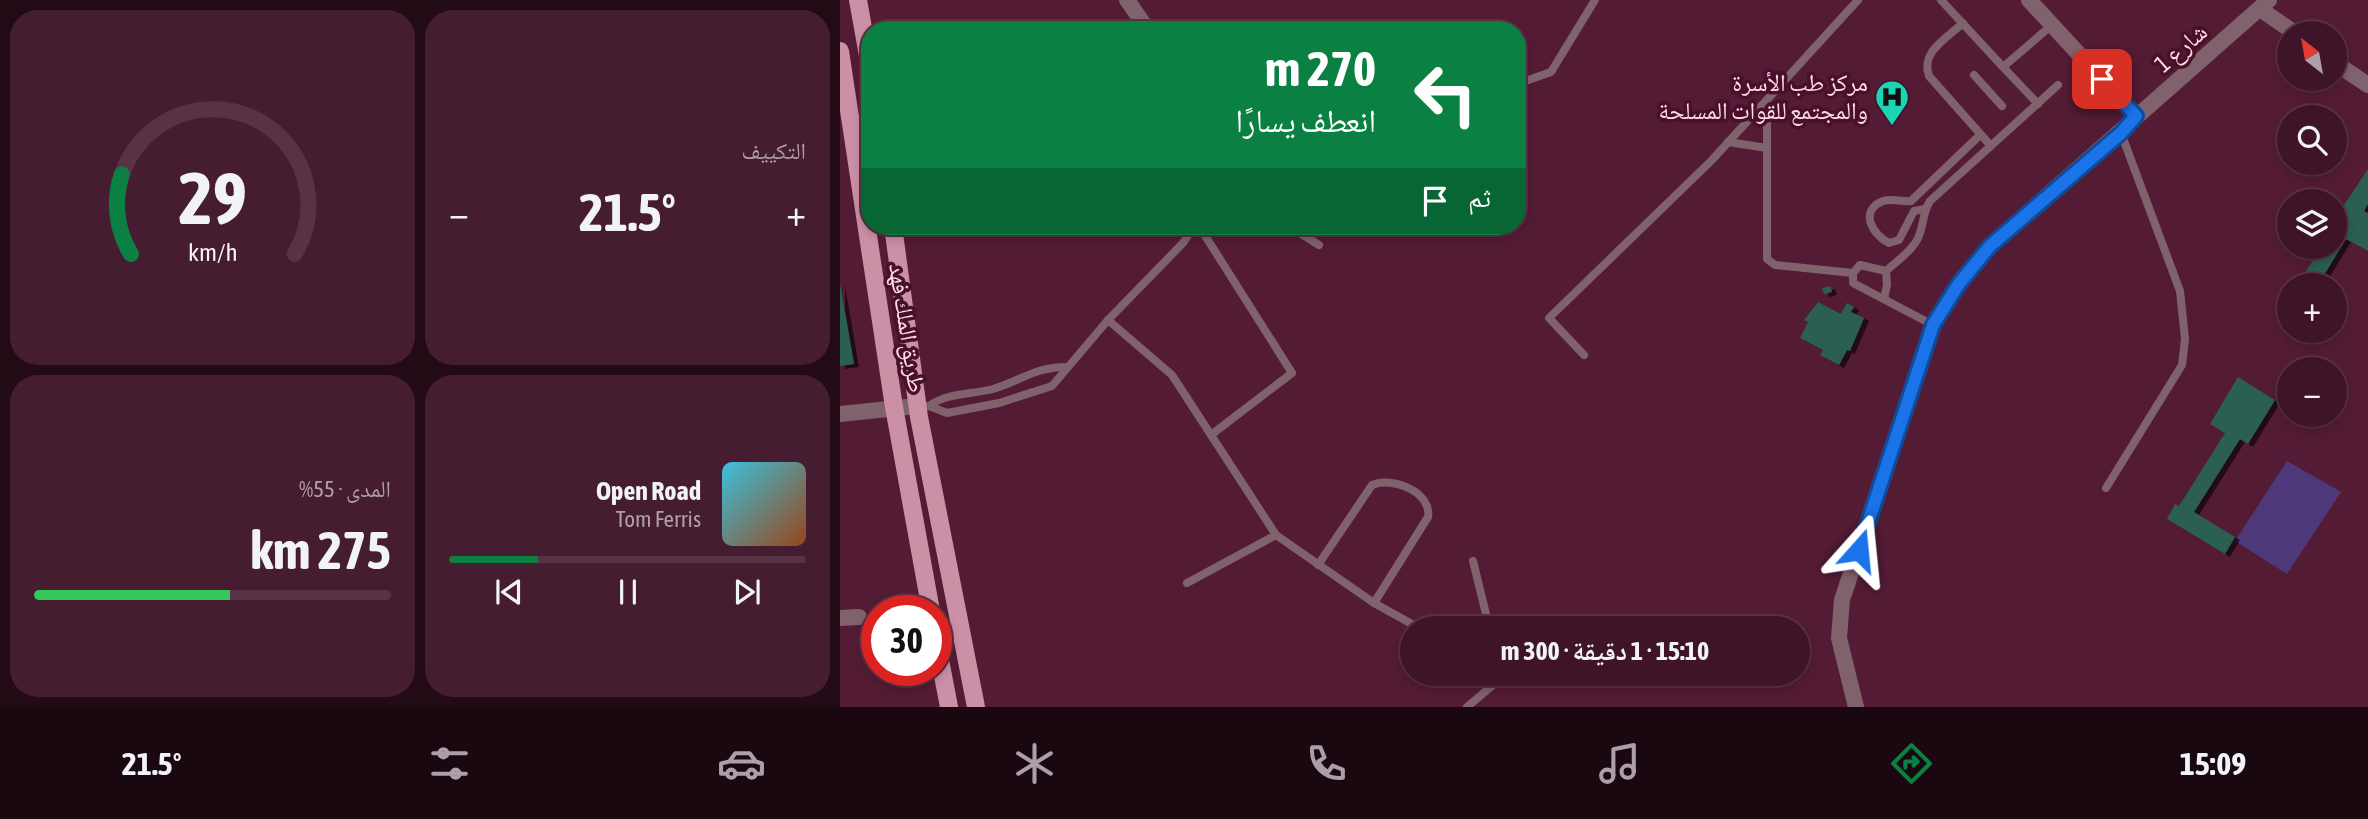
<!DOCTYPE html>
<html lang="ar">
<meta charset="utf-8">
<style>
:root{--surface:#3f1428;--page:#461d30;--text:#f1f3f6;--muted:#ad9ea8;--line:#583345;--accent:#0b8043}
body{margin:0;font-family:"Asap Condensed","Noto Naskh Arabic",sans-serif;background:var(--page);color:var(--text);direction:rtl;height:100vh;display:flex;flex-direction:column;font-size:26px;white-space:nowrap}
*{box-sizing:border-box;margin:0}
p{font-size:23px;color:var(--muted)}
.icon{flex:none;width:38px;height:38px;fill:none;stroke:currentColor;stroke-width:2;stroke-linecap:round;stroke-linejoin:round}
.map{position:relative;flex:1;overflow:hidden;direction:ltr}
.side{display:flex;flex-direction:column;gap:10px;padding:10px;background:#230b16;width:840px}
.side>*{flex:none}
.banner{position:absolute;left:21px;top:21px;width:665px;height:214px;border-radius:28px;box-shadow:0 4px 10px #0003,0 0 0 2px var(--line);direction:rtl;background:#0b8043;color:#fff;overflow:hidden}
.needle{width:46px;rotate:329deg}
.controls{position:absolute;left:1437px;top:21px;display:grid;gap:14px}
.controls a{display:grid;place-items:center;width:70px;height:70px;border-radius:50%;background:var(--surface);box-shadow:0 4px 10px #0003,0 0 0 2px var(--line);font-size:35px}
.speed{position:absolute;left:21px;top:595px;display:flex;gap:14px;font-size:35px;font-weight:700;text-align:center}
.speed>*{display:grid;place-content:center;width:91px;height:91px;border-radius:50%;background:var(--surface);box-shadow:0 4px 10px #0003,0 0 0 2px var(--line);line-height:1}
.speed .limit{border:10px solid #d22;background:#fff;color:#111}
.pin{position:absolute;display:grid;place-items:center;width:60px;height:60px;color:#fff;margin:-30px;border-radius:14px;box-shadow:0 4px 10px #0006}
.me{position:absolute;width:77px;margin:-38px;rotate:18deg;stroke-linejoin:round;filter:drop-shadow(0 0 5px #0008)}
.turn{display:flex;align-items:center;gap:24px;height:147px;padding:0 35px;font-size:32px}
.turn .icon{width:91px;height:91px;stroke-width:2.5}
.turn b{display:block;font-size:49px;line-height:60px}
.then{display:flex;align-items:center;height:66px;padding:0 35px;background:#0003;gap:14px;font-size:26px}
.big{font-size:52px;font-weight:700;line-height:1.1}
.side .tile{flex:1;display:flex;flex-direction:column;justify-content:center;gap:10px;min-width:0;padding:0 24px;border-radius:28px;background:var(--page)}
.side .dial{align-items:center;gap:0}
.dial svg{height:182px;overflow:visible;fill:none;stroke:var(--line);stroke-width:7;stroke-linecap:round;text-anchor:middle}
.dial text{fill:var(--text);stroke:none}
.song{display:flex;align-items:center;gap:21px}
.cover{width:84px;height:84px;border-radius:10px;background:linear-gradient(135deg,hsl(190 70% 55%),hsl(20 70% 35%))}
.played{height:7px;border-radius:4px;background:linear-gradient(90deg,var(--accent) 25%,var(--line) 25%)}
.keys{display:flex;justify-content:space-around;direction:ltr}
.heat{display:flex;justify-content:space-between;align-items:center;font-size:38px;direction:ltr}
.charge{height:10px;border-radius:5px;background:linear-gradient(90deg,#34c759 55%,var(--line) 0)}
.side .tiles{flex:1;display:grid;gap:10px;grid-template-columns:repeat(2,1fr)}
.trip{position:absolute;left:560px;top:616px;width:410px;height:70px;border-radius:35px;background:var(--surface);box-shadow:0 4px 10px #0003,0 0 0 2px var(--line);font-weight:700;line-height:70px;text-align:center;direction:rtl}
.tabs{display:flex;height:112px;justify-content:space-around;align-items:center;background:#190810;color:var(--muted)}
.tabs .icon{width:49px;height:49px}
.tabs .on{color:var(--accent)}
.tabs b{font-size:32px;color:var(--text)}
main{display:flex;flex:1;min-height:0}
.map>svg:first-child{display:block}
.green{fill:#4d397a}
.building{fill:#2a5e51;filter:url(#shadow)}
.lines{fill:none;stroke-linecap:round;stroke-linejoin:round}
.service{stroke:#80626d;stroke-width:8}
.minor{stroke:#80626d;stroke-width:16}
.primary{stroke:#cb8fa6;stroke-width:18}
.route-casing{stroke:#114b97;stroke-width:18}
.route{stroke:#1a73e8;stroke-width:12}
.labels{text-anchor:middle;stroke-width:7;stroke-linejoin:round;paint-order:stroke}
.street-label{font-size:24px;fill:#fbdce7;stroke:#490f2b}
.poi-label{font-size:24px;fill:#fbdce7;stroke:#490f2b;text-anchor:end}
</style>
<main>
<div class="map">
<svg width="1528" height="707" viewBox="0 0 1528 707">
<defs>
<filter id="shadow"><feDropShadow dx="5" dy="3" stdDeviation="0" flood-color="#0009"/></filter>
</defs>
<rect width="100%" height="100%" fill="#541b35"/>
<polygon class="green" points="1447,461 1501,492 1447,574 1395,541"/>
<g class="building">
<polygon points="1528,169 1528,204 1524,211 1528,213 1528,251 1506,239 1478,285 1466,285 1460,281 1481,247 1494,247 1494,220"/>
<polygon points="0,283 14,364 0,366"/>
<polygon points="990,286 992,292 984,294 982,288"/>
<polygon points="978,302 1001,314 1007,303 1014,307 1011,312 1024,318 1010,351 1007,350 999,365 980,355 983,350 960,338 968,322 964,320"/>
<polygon points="1398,377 1435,400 1408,444 1400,439 1354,512 1395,537 1385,554 1327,519 1335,504 1339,506 1385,433 1370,424"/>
</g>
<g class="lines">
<g class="service">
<polyline points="1101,0 1163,67"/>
<path d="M1123,23C1107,38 1080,52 1089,76L1151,146"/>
<polyline points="1134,75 1162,106"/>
<polyline points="677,84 711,72 755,0"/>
<polyline points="1198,104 1163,67 1212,25"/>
<polyline points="918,111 927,123 927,148"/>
<polyline points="888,142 927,148 927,259 935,265 1013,273"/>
<path d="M1085,209L1074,211L1059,240L1049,243C1033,235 1018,211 1043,201C1051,198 1062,202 1071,201L1140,135"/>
<polyline points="359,226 452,373 371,435"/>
<polyline points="449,226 479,245"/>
<polyline points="1046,271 1020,265 1013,273 1013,283 1093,325"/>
<path d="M1044,299L1047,285L1046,271C1057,261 1076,248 1080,233C1084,221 1083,212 1090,201L1218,85"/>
<polyline points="268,320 332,375 436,535 347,583"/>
<polyline points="744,355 709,318 872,160 1018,0"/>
<polyline points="77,406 89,406 107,413 159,403 212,386 268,320 343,243 354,226"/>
<path d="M89,406C109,392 130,395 153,389C183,380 194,367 227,367"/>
<polyline points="1266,488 1342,365 1345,339 1340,291 1281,133"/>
<polyline points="436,535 534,603 579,628"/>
<polyline points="633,561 647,618 646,628"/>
<path d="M478,565L532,485C552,476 592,492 588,517L534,603"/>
<polyline points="719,628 721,627"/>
<polyline points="627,707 666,674"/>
</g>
<g class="minor">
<polyline points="287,0 308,30"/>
<polyline points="1189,0 1296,116"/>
<polyline points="1420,9 1455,33"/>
<polyline points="1494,62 1528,85"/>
<polyline points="0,414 77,406"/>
<polyline points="0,618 19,617"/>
<polyline points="1016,707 999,638 1002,600 1093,325 1118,284 1150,246 1429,0"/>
</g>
<g class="primary">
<polyline points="18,0 30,67"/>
<polyline points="0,51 54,407 91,611"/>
<polyline points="53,226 79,417 136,707"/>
<polyline points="96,639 109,707"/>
</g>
</g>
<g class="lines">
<g class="route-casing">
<polyline id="route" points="1019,550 1093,325 1118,285 1150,246 1281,133 1296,116 1262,79"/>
</g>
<use href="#route" class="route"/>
</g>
<defs>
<g id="hospital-pin" transform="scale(1.75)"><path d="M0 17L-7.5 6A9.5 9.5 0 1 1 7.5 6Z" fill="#19d5b2" stroke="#490f2b"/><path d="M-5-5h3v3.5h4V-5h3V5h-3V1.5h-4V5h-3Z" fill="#111"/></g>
</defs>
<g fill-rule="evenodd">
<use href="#hospital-pin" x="1052" y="97"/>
</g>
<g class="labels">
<g class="street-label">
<text transform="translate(1341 48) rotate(-41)" y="8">شارع 1</text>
<text transform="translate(67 328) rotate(81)" y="8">طريق الملك فهد</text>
</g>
<g class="poi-label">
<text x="1028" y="91">مركز طب الأسرة<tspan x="1028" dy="28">والمجتمع للقوات المسلحة</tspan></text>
</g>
</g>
</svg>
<div class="controls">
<a><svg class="needle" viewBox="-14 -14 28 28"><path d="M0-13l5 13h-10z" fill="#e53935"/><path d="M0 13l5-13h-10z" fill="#ad9ea8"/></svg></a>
<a><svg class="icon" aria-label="search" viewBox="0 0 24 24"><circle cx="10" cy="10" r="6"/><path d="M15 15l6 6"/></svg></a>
<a><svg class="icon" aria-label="layers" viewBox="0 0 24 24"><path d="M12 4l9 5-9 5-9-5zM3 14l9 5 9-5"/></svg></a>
<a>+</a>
<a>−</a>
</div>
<div class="speed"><div class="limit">30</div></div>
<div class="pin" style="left:1262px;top:79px;background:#d93025"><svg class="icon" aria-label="arrive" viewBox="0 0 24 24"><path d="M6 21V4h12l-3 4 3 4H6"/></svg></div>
<svg class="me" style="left:1019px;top:550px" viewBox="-20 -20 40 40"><path d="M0-17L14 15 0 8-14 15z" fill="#1a73e8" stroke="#fff" stroke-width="4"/></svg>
<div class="trip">15:10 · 1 دقيقة · 300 m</div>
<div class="banner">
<div class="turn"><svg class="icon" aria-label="left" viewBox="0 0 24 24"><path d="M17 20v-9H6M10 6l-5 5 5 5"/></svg><div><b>270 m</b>انعطف يسارًا</div></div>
<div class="then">ثم<svg class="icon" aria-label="arrive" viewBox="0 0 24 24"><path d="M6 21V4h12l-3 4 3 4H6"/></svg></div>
</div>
</div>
<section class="side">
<div class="tiles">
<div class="tile"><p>التكييف</p>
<div class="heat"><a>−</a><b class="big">21.5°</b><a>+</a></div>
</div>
<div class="tile dial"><svg viewBox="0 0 100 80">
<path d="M14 69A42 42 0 1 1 86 69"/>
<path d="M14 69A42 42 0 0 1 10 34" stroke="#0b8043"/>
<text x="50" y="56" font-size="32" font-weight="700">29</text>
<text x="50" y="72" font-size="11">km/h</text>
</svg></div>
<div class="tile">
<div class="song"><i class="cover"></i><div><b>Open Road</b><p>Tom Ferris</p></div></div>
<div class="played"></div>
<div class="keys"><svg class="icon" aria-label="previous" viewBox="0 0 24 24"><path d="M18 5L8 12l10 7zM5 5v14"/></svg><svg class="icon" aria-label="pause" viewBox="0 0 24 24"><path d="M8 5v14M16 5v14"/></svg><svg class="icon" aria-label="next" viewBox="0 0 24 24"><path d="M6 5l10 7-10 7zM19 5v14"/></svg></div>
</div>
<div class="tile"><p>المدى · 55%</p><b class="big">275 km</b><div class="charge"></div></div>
</div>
</section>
</main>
<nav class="tabs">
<b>15:09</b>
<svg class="icon on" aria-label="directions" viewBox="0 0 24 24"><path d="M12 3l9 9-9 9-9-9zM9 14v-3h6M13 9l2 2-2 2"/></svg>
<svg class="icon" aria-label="music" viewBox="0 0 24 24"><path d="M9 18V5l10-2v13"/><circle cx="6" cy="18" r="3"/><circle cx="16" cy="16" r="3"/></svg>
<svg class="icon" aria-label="phone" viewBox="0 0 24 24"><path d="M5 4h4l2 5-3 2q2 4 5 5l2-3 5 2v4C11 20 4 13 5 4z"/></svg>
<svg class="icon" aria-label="climate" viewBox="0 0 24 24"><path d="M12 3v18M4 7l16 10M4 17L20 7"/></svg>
<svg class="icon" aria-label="car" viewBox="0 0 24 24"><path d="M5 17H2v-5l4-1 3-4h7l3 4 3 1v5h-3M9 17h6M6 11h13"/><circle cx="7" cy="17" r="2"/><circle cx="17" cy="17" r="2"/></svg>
<svg class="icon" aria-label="filters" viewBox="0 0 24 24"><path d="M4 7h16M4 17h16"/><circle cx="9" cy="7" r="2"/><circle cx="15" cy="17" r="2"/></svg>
<b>21.5°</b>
</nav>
